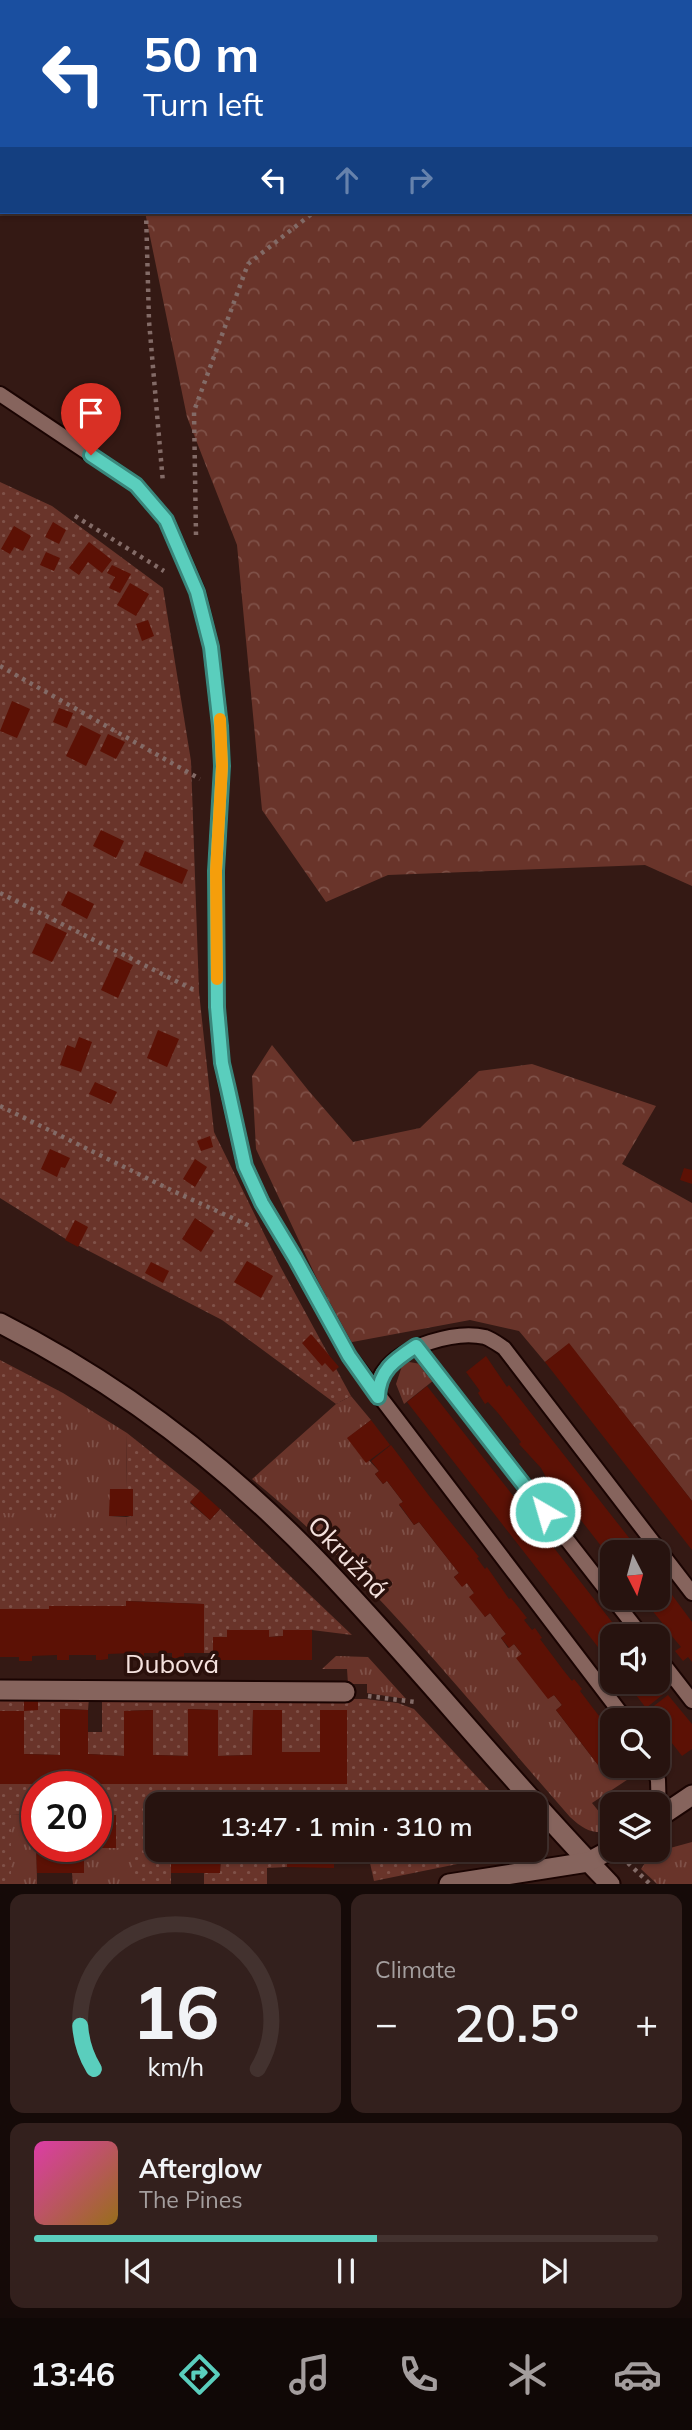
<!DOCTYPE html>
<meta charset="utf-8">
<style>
:root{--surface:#27130f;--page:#33201d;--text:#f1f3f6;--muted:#a49e9e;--line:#43322f;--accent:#5acebd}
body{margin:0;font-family:Mulish,sans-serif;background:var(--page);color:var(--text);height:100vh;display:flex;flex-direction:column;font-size:26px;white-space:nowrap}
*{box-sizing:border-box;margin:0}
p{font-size:23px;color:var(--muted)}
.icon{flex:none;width:38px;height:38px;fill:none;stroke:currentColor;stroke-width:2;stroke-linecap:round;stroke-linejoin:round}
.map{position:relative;height:1884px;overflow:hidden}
.panel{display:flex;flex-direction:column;gap:10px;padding:10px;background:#150a08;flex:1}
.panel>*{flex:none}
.top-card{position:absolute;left:0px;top:0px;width:693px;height:214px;box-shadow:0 2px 5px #0004,0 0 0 2px var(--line);background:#1a4fa0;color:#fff;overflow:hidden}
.needle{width:46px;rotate:174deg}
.fabs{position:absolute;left:600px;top:1540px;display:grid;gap:14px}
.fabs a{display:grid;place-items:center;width:70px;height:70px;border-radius:14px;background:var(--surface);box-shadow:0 2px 5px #0004,0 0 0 2px var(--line);font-size:35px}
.speed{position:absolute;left:21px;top:1771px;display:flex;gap:14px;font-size:35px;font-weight:700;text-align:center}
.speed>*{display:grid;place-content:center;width:91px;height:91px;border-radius:50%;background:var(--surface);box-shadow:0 2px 5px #0004,0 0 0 2px var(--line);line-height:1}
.speed .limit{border:10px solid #d22;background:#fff;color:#111}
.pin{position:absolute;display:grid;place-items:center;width:60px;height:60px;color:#fff;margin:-72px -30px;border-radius:50% 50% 50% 0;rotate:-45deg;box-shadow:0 0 7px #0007}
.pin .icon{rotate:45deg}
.me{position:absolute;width:77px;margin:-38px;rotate:322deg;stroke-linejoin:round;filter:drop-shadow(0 0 5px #0008)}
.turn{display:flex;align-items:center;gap:24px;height:147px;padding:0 28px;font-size:32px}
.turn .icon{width:91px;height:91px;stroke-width:2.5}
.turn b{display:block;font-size:49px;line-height:60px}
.lanes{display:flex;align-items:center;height:66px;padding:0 28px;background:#0003;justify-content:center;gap:35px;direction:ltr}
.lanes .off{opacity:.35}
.big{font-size:52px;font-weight:600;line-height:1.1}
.panel .tile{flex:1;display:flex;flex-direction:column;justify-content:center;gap:10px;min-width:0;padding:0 24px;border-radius:14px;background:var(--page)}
.panel .dial{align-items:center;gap:0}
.dial svg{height:182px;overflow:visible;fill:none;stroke:var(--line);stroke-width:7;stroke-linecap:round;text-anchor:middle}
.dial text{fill:var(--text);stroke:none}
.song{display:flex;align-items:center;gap:21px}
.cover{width:84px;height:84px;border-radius:10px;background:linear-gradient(135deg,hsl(320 70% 55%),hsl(40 70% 35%))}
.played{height:7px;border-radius:4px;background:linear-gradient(90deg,var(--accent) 55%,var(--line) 55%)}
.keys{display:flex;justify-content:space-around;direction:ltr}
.heat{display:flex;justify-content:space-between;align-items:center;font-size:38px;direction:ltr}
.panel .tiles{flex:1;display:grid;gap:10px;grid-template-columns:1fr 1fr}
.tile:last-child{grid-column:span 2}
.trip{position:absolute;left:145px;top:1792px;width:402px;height:70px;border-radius:14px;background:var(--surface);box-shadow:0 2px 5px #0004,0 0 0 2px var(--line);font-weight:600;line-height:70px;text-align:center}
.dock{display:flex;height:112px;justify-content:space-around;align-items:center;background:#100806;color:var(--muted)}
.dock .icon{width:49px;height:49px}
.dock .current{color:var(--accent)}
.dock b{font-size:32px;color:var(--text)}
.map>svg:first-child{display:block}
.grass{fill:url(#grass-tufts)}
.forest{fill:url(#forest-crowns)}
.garden{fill:url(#garden-dots)}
.building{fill:#5c1105}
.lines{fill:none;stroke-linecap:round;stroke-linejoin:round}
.service-casing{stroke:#1a0402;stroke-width:18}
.minor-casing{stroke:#1a0402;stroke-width:23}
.path{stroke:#836b67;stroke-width:4.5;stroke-dasharray:3.5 5;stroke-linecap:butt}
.service{stroke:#86645d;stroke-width:14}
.minor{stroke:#86645d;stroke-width:19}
.route-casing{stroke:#3a867b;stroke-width:18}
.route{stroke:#5acebd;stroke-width:12}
.slow{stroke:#f59e0b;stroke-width:12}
.labels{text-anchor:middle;stroke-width:7;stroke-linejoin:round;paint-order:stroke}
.street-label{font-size:26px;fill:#f4e1dd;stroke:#2a100b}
</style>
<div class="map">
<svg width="692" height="1884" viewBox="0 0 692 1884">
<defs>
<pattern id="grass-tufts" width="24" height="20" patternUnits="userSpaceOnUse" patternTransform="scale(1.75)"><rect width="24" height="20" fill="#69342a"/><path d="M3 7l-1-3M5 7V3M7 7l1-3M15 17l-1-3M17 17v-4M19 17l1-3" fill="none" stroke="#7f5148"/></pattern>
<pattern id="forest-crowns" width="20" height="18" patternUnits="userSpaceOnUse" patternTransform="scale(1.75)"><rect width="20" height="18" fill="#69342a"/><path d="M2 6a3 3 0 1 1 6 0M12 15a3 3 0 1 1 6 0" fill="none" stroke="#7f5148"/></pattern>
<pattern id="garden-dots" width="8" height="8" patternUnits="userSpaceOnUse" patternTransform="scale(1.75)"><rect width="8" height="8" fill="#69342a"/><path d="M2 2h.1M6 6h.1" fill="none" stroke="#7f5148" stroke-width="1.8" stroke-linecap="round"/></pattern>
</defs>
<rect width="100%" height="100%" fill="#341914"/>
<g class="grass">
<polygon points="409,1362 421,1364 434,1380 404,1404 396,1384 402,1366"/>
<polygon points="63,1393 127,1433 126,1489 109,1516 126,1517 127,1527 0,1527 0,1513 63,1513"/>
<path d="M351,1396L371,1420L348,1438L379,1471L375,1474L383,1484L387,1481L403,1502L399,1505L414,1525L419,1522L459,1573L454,1577L462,1586L467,1583L474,1593L485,1617L490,1613L506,1634L501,1638L508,1648L514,1644L522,1654L517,1658L548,1698L554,1695L562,1705L556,1710L608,1778L626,1766H635L636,1774L592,1803L609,1824L612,1823V1831C594,1835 584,1830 570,1817C468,1701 372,1577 252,1479L336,1404Z"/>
<polygon points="336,1656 368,1657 406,1699 367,1693 367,1684 348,1684 347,1669 322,1669"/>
<polygon points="36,1814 37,1884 11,1884 11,1815"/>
<polygon points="692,1842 692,1884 657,1884 641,1869 652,1853"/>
<polygon points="84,1848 133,1848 133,1884 73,1884 72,1873 84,1873"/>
</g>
<g class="forest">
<polygon points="0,0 692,0 692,886 645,865 388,875 326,902 262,810 237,545 187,417 145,212 691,212 691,2 2,2 2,146"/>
<polygon points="272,1045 308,1090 353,1142 420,1128 479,1071 532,1064 656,1106 622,1164 692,1203 692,1501 569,1344 545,1362 519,1331 470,1320 347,1343 256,1149 252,1076"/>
</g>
<g class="garden">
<polygon points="0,482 52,506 163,588 191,761 199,992 214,1132 279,1264 351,1396 336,1404 222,1320 64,1238 0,1198"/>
<polygon points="0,1360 63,1393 63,1514 0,1513"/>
<polygon points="127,1433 200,1491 190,1503 210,1520 220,1509 352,1635 312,1630 284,1630 283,1636 269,1637 269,1630 227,1631 227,1637 213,1637 213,1653 204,1653 203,1604 127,1601 126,1606 49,1606 49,1609 0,1609 0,1527 127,1527 126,1517 133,1516 133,1490 126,1489"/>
<polygon points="24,1698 24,1710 37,1710 38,1699 89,1698 88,1710 60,1709 60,1755 24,1754 24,1711 0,1711 0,1699"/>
<polygon points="102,1698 366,1699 398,1703 414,1709 493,1794 494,1804 158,1804 158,1850 171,1850 171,1884 133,1884 133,1848 116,1848 116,1815 96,1815 96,1787 37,1787 37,1814 11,1815 11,1884 0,1884 0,1784 347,1784 320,1752 282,1752 282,1710 253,1710 252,1755 218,1756 218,1710 188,1709 188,1756 153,1755 153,1710 124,1711 124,1756 88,1754 88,1732 102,1732"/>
<polygon points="250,1850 287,1850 287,1867 267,1868 267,1884 204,1884 204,1873 220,1873 221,1854 249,1854"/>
<polygon points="370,1850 496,1850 491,1856 482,1859 374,1881 370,1863"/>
</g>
<g class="building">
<polygon points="53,522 66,530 59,544 45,537"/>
<polygon points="14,526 31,536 23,551 14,547 10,554 1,549"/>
<polygon points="89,542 112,560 102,573 88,562 79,575 69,568"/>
<polygon points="46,552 60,558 54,571 40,565"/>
<polygon points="112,565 131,574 120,593 109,588 115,577 107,573"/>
<polygon points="130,583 149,594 136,616 117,605"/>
<polygon points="148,620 154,636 142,641 136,624"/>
<polygon points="12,701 30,709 17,738 0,731"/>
<polygon points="59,708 73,713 67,728 53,722"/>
<polygon points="81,725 101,735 86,766 66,756"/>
<polygon points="108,734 125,742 116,759 100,751"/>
<polygon points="101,830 124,841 116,858 93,846"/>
<polygon points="145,851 188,870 182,884 139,865"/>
<polygon points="68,891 94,904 87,919 61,905"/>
<polygon points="46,923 67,933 52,962 32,953"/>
<polygon points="116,957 133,965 118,998 101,990"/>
<polygon points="158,1030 179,1039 167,1067 147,1058"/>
<polygon points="79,1037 92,1042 81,1072 60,1065 67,1045 75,1048"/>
<polygon points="95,1082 117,1092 111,1104 89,1094"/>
<polygon points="210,1136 213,1147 201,1151 197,1141"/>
<polygon points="50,1149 70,1158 65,1168 61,1167 57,1177 41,1169"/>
<polygon points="195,1159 207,1167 195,1187 183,1179"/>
<polygon points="684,1168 692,1170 692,1184 680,1180"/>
<polygon points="195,1218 214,1231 201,1252 182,1239"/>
<polygon points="75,1220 88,1227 78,1247 65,1240"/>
<polygon points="247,1261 273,1276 261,1298 234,1282"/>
<polygon points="151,1262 169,1271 163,1283 145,1273"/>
<polygon points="311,1334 339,1367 333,1372 325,1363 322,1366 302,1343"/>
<polygon points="569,1343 692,1501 692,1550 545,1362"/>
<polygon points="486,1356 507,1387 509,1385 630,1539 637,1550 636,1552 612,1552 612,1560 552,1483 551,1484 547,1479 541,1468 519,1444 521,1442 498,1413 488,1402 485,1404 478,1393 480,1391 466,1372"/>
<polygon points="427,1386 623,1636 612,1636 612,1665 407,1402"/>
<polygon points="371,1420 390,1445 366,1463 347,1438"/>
<polygon points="391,1445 430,1497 479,1557 477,1558 485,1569 487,1567 509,1599 511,1598 527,1618 524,1620 532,1630 535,1628 542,1638 540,1639 564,1671 572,1681 574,1679 582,1689 580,1691 612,1733 612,1766 626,1766 608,1778 556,1710 562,1705 554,1695 548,1699 516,1658 522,1654 514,1644 509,1648 501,1638 506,1634 498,1624 490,1613 485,1617 469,1597 474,1593 467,1583 462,1587 454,1577 459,1573 451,1563 419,1522 414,1525 399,1504 403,1502 387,1481 383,1484 375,1474 379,1471 371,1461"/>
<polygon points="110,1489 133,1489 133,1516 109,1516"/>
<polygon points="200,1491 220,1509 210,1520 190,1502"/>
<polygon points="658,1576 692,1622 692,1662 688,1657 683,1661 675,1651 681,1647 671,1635 669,1637 661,1627 664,1625 642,1598 658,1598"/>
<polygon points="126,1601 204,1604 204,1653 184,1653 184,1658 172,1658 172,1653 144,1653 144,1658 132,1659 132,1653 108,1654 108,1659 101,1660 96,1660 96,1655 69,1655 69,1660 57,1660 57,1655 32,1656 32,1661 19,1661 19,1657 0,1657 0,1609 49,1609 49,1606 126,1606"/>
<polygon points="227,1630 269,1630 269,1637 283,1636 283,1630 312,1630 312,1660 213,1660 213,1637 227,1637"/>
<polygon points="626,1682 659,1682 666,1692 646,1708"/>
<polygon points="668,1695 692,1724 692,1749 682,1756 658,1725 658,1720 653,1720 646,1712"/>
<polygon points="24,1698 38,1699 38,1710 24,1711 24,1754 60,1755 60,1709 88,1710 88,1754 124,1756 124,1711 153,1710 153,1755 188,1756 188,1709 218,1710 218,1756 252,1755 253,1710 282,1710 282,1752 320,1752 320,1710 347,1710 347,1784 0,1784 0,1711 24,1711"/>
<rect x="96" y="1815" width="20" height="33"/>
<polygon points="36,1846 84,1846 84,1873 37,1873"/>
<polygon points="171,1850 221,1850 220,1873 171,1873"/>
<polygon points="287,1850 334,1850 334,1868 287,1867"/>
<polygon points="341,1850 370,1850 370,1863 341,1864"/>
</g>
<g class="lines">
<g class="service-casing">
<g id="service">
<polyline points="0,394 136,485 166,520 197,591 211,647 220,726 222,766 216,871 217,1007 222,1063 245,1166 262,1203 295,1258 349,1356 626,1720"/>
<polyline points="416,1346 642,1636"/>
<path d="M378,1397C378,1387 378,1378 384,1371C402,1346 456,1330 485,1337C491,1339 498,1344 504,1348L692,1593"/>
<polyline points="658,1657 692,1701"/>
<polyline points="653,1766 658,1780 659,1818"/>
</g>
</g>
<g class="minor-casing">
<g id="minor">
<path d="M0,1323C118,1383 226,1465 318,1561C418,1665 509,1780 610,1884"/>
<polyline points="0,1690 345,1692"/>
<polyline points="658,1818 692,1795"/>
<polyline points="449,1884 588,1862 612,1849"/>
</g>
</g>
<g class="path">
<polyline points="586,0 588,2"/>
<polyline points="143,2 143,0"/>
<polyline points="211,2 212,0"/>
<polyline points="540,2 543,0"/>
<polyline points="691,91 692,91"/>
<polyline points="146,212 149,321 163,483"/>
<polyline points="75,516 164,571"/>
<polyline points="196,535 194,411 248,264 314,212"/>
<polyline points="0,666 200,779"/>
<polyline points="0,893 196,991"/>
<polyline points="0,1106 173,1191 252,1227"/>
<polyline points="368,1696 415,1702"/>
<polyline points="628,1863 650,1884"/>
</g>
<use href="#service" class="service"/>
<use href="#minor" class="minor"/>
</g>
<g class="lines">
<g class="route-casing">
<path id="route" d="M91,455L136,485L166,520L197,592L211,647L220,726L222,766L216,871L217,1007L222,1063L228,1089L245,1166L262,1203L295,1258L349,1356L378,1397C379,1370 395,1360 416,1346L545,1512"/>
</g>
<use href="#route" class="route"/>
<polyline class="slow" points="217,979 216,871 222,766 220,719"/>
</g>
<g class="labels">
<g class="street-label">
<text transform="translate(348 1557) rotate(46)" y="9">Okružná</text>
<text x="172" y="1673">Dubová</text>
</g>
</g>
</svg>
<div class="fabs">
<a><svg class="needle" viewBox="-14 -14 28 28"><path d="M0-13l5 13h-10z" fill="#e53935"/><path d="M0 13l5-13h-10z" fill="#a49e9e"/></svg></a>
<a><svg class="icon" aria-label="sound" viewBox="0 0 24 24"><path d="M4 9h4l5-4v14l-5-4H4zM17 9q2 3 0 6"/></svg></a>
<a><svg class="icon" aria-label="search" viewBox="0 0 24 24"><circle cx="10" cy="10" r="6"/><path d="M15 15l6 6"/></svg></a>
<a><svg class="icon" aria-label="layers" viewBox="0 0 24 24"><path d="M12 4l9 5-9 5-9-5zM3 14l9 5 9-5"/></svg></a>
</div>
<div class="speed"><div class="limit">20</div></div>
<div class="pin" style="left:91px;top:455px;background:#d93025"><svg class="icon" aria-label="arrive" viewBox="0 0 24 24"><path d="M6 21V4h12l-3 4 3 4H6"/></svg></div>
<svg class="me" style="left:545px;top:1512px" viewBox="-20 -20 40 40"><circle r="17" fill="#5acebd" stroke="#fff" stroke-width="3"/><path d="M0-11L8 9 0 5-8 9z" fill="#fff"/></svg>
<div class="trip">13:47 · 1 min · 310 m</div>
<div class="top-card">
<div class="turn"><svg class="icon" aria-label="left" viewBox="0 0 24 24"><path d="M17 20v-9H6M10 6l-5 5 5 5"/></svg><div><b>50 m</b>Turn left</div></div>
<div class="lanes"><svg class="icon" aria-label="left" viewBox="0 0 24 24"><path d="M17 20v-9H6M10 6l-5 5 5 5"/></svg><svg class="icon off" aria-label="ahead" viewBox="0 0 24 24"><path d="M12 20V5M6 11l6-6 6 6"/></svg><svg class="icon off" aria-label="right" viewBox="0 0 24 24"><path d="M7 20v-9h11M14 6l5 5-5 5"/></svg></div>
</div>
</div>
<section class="panel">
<div class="tiles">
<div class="tile dial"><svg viewBox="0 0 100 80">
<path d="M14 69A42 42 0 1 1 86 69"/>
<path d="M14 69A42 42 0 0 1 8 50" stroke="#5acebd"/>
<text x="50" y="56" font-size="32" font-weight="700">16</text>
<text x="50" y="72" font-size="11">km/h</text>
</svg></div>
<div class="tile"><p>Climate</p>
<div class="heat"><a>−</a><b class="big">20.5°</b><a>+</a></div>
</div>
<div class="tile">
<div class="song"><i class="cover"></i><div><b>Afterglow</b><p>The Pines</p></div></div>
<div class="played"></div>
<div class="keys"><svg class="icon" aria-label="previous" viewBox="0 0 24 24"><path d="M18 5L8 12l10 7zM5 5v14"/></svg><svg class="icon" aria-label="pause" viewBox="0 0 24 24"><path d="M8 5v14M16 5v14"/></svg><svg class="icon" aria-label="next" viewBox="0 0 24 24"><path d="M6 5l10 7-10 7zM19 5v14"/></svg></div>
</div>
</div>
</section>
<nav class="dock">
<b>13:46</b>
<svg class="icon current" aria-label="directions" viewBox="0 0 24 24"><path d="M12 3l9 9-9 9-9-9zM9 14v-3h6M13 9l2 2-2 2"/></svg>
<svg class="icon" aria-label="music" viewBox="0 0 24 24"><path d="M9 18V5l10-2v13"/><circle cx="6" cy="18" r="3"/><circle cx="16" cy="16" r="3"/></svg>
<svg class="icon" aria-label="phone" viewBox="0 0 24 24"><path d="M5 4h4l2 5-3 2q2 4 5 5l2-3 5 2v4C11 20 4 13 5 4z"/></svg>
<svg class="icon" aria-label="climate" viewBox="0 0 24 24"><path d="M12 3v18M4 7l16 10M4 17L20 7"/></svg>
<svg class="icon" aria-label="car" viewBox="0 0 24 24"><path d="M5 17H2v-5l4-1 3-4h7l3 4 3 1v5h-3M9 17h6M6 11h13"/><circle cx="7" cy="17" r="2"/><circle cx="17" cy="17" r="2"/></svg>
</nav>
